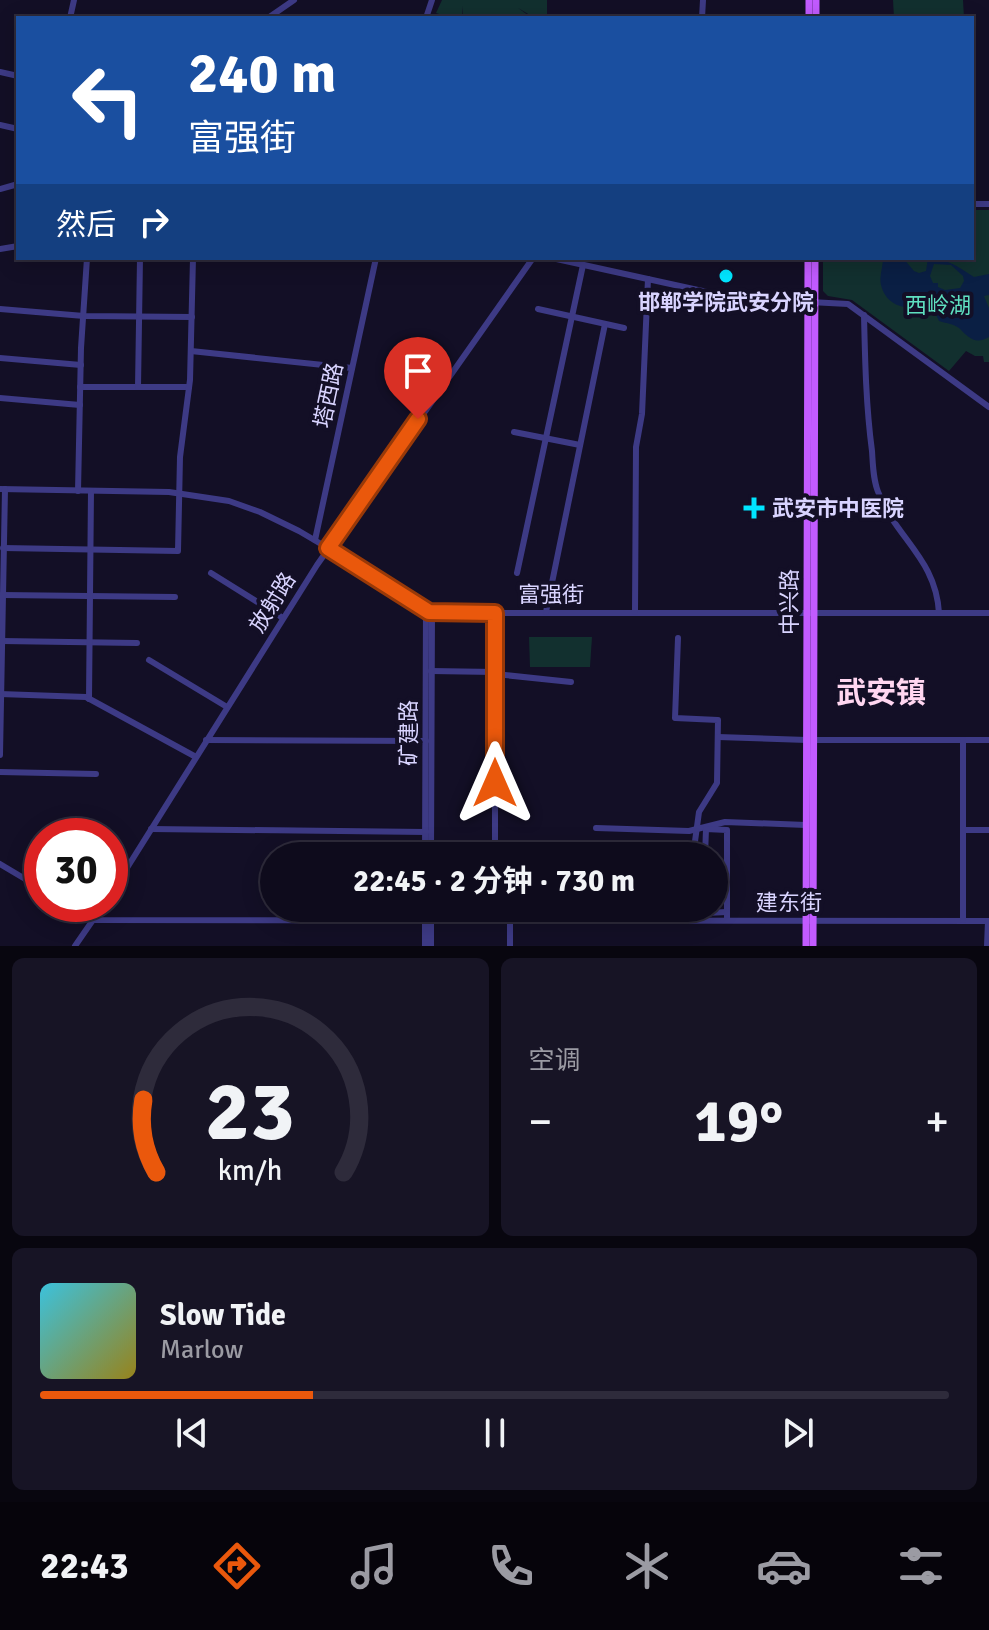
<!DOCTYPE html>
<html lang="zh">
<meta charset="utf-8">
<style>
:root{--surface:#0e0b1c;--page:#171425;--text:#f1f3f6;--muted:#9b9ba3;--line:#2e2b3b;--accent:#ea580c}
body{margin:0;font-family:Signika,"Noto Sans SC",sans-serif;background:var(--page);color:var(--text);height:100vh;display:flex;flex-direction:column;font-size:30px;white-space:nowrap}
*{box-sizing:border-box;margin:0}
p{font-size:26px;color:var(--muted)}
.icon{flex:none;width:44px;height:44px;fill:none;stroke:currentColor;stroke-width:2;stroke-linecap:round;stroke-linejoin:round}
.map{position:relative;height:946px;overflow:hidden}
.details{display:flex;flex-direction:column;gap:12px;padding:12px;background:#08060f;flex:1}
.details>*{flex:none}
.banner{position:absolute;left:16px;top:16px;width:958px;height:244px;border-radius:0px;box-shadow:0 4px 20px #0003,0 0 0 2px var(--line);background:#1a4fa0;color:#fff;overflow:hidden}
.speed{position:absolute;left:24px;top:818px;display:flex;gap:16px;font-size:40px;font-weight:700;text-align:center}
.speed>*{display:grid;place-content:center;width:104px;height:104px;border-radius:50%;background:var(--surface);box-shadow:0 4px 20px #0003,0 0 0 2px var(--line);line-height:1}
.speed .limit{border:12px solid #d22;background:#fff;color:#111}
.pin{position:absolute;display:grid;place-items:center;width:68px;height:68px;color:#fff;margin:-82px -34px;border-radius:50% 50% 50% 0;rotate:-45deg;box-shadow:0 0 8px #0007}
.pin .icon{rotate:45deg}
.me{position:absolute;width:88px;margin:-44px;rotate:0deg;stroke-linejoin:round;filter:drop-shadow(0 0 6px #0008)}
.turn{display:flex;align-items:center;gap:28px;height:168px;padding:0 40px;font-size:36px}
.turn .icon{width:104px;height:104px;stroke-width:2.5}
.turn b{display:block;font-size:56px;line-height:68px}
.then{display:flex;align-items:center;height:76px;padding:0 40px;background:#0003;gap:16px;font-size:30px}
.big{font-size:60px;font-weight:700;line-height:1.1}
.details .card{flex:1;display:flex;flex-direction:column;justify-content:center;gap:12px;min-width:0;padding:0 28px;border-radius:12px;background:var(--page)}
.details .dial{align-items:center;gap:0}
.dial svg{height:208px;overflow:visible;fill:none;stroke:var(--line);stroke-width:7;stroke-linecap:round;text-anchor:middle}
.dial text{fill:var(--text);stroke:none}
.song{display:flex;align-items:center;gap:24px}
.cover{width:96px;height:96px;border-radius:12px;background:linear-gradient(135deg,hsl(190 70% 55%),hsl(50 70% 35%))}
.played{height:8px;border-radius:4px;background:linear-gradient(90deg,var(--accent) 30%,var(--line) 30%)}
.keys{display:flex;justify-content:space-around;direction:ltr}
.heat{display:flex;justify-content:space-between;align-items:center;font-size:44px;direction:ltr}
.details .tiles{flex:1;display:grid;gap:12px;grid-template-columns:1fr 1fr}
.card:last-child{grid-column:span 2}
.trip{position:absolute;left:260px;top:842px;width:468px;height:80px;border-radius:40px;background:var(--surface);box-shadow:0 4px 20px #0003,0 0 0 2px var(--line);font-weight:700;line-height:80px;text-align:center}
.dock{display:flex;height:128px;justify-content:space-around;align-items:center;background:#06040b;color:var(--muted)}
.dock .icon{width:56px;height:56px}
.dock .on{color:var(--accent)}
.dock b{font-size:36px;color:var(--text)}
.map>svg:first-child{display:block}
.green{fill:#12302f}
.water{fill:#0a1f44;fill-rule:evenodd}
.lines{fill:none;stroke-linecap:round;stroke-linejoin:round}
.minor{stroke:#3d3a85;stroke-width:6}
.major{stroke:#c25bff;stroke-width:7}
.route-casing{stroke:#983908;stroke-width:20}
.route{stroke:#ea580c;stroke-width:14}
.poi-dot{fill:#00e5ff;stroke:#130f26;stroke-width:3}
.labels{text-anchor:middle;stroke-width:8;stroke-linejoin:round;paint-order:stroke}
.poi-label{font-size:22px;font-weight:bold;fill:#d9d4ff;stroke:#130f26}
.park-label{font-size:22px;fill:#5fe0c0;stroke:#130f26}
.street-label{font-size:22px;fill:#d9d4ff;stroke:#130f26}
.district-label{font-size:30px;font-weight:bold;fill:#ffd6f0;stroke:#130f26}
</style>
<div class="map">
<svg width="989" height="946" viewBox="0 0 989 946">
<rect width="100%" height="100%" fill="#130f26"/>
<g class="green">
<polygon points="442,0 547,0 547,18 535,18 518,8 532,18 463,18 463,6 462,18 452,18 436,13"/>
<polygon points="893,0 963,0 964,18 894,18"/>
<polygon points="972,210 989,210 989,362 984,362 983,356 975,356 966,351 949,371 852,300 828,296 823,291 823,258 972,258"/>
<polygon points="529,637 592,637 590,667 530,667"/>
</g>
<path class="water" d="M883,258H903L914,271L919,273L926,271L928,258C947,258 958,267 974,277L989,274V295L984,296L989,308V337C975,345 969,338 959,328C954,324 945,323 939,321L930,302C912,312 887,309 881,285C879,276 883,267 883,258ZM934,264L951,265L963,276L964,281L960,288L945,290L938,287V283H933L930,276Z"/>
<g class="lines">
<g class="minor">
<polyline points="70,18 74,0"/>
<polyline points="268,18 294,0"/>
<polyline points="426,18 432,0"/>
<polyline points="702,18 703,0"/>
<polyline points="0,72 18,76"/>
<polyline points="0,125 18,129"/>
<polyline points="0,189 18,184"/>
<polyline points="972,204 989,204"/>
<polyline points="0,249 18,246"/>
<polyline points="552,258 707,292 752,299 848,304 989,407"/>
<polyline points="0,309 84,316 192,317"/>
<polyline points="538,309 624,328"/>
<path d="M864,315C865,360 866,406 872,451C873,465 873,481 879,494C897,539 936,559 939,613"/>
<polyline points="191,351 352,368"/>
<polyline points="0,358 81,365"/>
<polyline points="80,387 189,387"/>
<polyline points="138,387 140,258"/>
<polyline points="0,398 80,405"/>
<polyline points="514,432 580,445"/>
<polyline points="0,489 169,492 229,501 260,512 299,531 338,554 419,607 437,613 989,613"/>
<polyline points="78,491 81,348 87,258"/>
<polyline points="315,540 376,258"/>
<polyline points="3,548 178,551 180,457 190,380 193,258"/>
<polyline points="211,573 283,618"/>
<polyline points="517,573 583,265"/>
<polyline points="2,595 175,597"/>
<polyline points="546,612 605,324"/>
<polyline points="635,612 636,447 642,414 648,279"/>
<polyline points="495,613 495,856"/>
<polyline points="678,638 675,718 718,720 717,783 699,812 693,856"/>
<polyline points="2,641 137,643"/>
<polyline points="149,660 227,707"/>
<polyline points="431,671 495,672"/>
<polyline points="495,674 571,682"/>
<polyline points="0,694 86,697 196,757"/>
<polyline points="89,699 91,491"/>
<polyline points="718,737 807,740"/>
<polyline points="206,740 426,741"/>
<polyline points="814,740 989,740"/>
<polyline points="0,755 5,489"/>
<polyline points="0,772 96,774"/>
<polyline points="596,828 689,831 725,822 806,825"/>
<polyline points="151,829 426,832"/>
<polyline points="963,830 989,830"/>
<polyline points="425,856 426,610"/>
<polyline points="431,856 432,612"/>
<polyline points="705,856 706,829 727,830 727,920"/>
<polyline points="0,864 42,889"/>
<polyline points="110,895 317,565 533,258"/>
<polyline points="66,904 93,920 989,921"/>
<polyline points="705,908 705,913 727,912"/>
<polyline points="510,919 510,946"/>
<polyline points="963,920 963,740"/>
<polyline points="75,946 104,904"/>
<polyline points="425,946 425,908"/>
<polyline points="431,946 431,908"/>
<polyline points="987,946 988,921"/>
</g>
<g class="major">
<polyline points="809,18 809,0"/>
<polyline points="816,18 816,0"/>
<polyline points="806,946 808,258"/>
<polyline points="813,946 815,258"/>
</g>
</g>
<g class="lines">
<g class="route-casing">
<polyline id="route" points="418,419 328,548 429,612 495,613 495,783"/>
</g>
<use href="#route" class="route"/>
</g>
<g class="poi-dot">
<circle cx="726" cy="276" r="8"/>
<path d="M750 496h8v8h8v8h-8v8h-8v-8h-8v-8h8z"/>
</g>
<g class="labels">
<g class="poi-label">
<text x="726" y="310">邯郸学院武安分院</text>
<text x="772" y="516" text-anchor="start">武安市中医院</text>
</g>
<g class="park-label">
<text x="938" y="313">西岭湖</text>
</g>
<g class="street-label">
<text transform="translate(328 395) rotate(-78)" y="8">塔西路</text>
<text x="551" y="602">富强街</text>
<text transform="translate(272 602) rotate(-58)" y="8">放射路</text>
<text transform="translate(789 602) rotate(-90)" y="8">中兴路</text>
<text transform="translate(408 733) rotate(-90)" y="8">矿建路</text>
<text x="789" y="910">建东街</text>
</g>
<g class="district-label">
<text x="881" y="703">武安镇</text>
</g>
</g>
</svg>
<div class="speed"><div class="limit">30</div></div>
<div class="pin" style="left:418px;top:419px;background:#d93025"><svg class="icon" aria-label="arrive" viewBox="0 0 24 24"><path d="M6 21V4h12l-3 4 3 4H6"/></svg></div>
<svg class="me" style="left:495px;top:783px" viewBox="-20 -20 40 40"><path d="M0-17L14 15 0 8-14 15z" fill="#ea580c" stroke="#fff" stroke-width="4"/></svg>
<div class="trip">22:45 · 2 分钟 · 730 m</div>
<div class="banner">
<div class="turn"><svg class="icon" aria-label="left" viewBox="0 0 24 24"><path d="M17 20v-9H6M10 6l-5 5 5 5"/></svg><div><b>240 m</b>富强街</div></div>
<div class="then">然后<svg class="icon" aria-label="right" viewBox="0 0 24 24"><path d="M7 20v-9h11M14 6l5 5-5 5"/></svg></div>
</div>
</div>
<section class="details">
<div class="tiles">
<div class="card dial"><svg viewBox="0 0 100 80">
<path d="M14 69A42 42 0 1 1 86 69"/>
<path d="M14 69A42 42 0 0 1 9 41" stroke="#ea580c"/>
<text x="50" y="56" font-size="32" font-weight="700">23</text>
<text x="50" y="72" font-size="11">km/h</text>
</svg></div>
<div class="card"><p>空调</p>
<div class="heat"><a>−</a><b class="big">19°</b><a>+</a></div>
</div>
<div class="card">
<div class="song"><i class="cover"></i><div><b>Slow Tide</b><p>Marlow</p></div></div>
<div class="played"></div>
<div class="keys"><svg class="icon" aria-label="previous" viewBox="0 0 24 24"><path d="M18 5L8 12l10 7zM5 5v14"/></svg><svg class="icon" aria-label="pause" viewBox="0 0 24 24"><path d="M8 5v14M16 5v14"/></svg><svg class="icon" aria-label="next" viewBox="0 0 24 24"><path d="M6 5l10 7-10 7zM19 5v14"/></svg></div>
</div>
</div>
</section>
<nav class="dock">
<b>22:43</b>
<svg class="icon on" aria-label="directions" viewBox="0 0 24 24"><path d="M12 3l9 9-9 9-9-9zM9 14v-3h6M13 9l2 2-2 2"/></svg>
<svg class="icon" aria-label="music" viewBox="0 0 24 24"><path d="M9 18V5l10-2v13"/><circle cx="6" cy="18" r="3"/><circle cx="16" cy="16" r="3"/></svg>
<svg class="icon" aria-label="phone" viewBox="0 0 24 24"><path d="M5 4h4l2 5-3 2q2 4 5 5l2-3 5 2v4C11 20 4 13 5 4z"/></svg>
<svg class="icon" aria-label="climate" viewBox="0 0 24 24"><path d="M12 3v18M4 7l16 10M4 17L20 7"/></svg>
<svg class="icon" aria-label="car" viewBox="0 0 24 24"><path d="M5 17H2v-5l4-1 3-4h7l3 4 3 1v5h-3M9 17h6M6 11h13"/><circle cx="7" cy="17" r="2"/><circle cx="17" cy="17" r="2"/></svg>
<svg class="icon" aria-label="filters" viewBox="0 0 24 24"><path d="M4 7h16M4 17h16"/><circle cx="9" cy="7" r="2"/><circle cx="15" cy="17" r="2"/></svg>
</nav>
